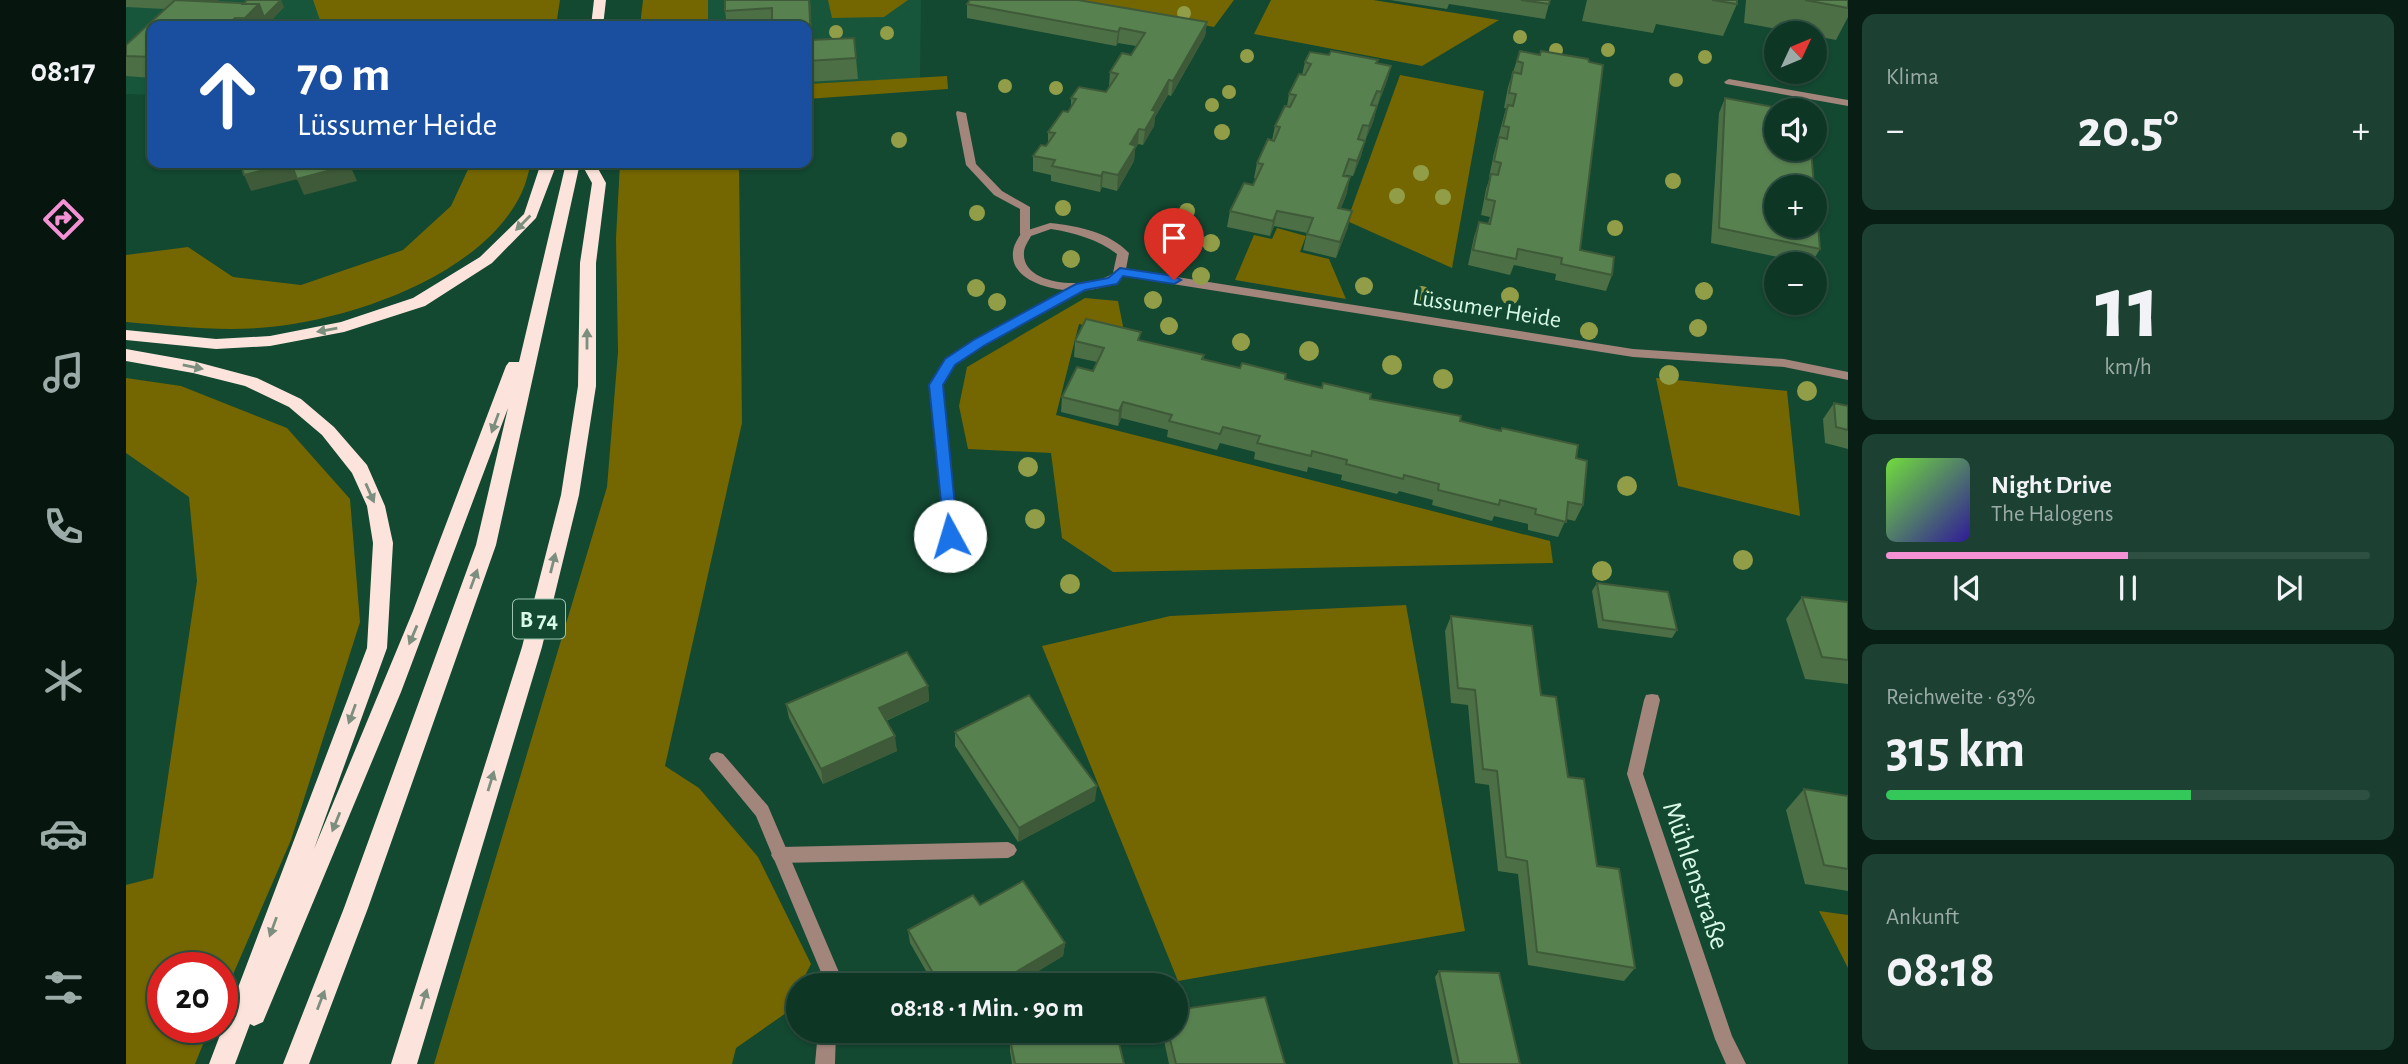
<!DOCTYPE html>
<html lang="de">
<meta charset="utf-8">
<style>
:root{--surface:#0e3625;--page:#1c4132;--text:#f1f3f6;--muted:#9baba7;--line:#2e5042;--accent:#f491d4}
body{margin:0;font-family:"Alegreya Sans",sans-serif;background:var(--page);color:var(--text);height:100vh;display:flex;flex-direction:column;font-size:26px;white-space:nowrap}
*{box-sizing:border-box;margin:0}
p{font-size:23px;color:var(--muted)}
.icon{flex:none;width:38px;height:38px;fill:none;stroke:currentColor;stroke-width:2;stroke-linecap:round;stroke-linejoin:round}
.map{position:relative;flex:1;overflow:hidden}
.side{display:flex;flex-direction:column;gap:14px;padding:14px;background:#081e14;width:560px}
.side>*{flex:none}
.hud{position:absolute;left:21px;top:21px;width:665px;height:147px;border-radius:14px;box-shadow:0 2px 5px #0004,0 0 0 2px var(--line);background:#1a4fa0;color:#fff;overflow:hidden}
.needle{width:46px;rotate:46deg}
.buttons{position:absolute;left:1638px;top:21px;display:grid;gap:14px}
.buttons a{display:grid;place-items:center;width:63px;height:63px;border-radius:50%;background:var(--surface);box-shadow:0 2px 5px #0004,0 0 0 2px var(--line);font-size:35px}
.speed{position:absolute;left:21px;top:952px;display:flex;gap:14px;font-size:35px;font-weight:700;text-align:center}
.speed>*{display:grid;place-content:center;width:91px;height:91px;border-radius:50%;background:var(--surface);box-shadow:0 2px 5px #0004,0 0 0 2px var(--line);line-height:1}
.speed .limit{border:10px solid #d22;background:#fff;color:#111}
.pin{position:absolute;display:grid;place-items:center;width:60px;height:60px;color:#fff;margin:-72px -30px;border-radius:50% 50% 50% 0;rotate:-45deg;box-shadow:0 0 7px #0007}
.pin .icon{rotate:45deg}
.me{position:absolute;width:77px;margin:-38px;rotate:354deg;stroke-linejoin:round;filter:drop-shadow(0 0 5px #0008)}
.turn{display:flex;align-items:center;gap:24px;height:147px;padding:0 35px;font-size:32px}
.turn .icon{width:91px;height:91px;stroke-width:2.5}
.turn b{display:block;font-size:49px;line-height:60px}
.big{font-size:52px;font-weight:700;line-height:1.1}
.side .widget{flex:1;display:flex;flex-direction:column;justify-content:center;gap:10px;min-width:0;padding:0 24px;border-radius:14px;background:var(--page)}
.side .dial{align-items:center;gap:0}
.dial b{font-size:91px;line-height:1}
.song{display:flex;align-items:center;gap:21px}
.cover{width:84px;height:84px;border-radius:10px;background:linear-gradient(135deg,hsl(100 70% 55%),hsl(250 70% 35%))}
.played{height:7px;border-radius:4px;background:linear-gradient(90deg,var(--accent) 50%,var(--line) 50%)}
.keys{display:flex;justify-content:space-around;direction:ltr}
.heat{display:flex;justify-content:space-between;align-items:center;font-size:38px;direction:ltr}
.charge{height:10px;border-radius:5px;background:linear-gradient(90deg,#34c759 63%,var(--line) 0)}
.trip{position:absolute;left:660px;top:973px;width:402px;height:70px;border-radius:35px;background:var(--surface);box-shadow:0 2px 5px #0004,0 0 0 2px var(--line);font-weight:700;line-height:70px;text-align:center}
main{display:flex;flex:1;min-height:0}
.tabs{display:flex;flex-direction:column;width:126px;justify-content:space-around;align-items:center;background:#06160f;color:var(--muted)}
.tabs .icon{width:49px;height:49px}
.tabs .active{color:var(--accent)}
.tabs b{font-size:32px;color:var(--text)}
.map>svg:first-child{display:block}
.built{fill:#18563b}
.green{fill:#746600}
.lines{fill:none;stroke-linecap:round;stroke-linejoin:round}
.service{fill:#a2857b;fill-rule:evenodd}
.minor{fill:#a2857b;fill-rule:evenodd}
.trunk{fill:#fce4dc;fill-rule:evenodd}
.tree{fill:#929d48}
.wall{fill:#4c6f45}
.shaded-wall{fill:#3e5a38}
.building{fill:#588150;stroke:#3e5a38;stroke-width:2}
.oneway{fill:#7c8e7e}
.route{fill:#1a73e8;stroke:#114b97;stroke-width:2}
.labels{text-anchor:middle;stroke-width:7;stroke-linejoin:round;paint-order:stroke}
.shield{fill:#134831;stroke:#9cc4af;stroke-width:2}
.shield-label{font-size:23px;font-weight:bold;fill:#d7f9e5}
.street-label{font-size:24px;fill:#d7f9e5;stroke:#134831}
.near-street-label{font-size:28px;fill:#d7f9e5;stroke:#134831}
</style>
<main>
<nav class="tabs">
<b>08:17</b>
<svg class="icon active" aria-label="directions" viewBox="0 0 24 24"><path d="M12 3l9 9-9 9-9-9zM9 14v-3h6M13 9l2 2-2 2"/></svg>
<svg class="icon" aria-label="music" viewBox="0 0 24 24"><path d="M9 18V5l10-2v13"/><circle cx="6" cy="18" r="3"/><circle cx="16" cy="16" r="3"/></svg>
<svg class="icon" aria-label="phone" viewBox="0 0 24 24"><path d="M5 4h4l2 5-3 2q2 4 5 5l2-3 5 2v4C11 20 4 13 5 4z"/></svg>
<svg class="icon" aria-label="climate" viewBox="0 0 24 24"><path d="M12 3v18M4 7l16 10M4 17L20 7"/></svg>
<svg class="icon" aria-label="car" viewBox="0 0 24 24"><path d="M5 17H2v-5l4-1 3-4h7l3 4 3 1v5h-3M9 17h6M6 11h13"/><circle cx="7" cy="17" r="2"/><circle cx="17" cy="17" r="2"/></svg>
<svg class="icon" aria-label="filters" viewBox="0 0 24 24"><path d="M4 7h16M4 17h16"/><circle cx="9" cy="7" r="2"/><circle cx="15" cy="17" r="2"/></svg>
</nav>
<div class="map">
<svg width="1722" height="1064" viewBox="0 0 1722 1064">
<rect width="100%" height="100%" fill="#134831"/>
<g class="built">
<polygon points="0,0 187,0 196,26 26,26 26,95 0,94"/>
<polygon points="582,0 795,0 794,78 681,84 681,26 582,26"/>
</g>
<g class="green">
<polygon points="187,0 434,0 430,26 196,26"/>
<polygon points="517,0 582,0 582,26 514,26"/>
<polygon points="702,0 782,0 758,17 706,18"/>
<polygon points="938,0 1108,0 1088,27"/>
<polygon points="1145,0 1247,0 1373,20 1296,66 1128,34"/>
<polygon points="1274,75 1358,91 1326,268 1221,221"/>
<polygon points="821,76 822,89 681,99 681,84"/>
<path d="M345,163H405C402,174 399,188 393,198C352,276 226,319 144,327C96,332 48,326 0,322V255L62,247L107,277L175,285L277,250L325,206Z"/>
<polygon points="494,163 613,163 616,423 539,766 573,788 632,857 685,964 660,1013 610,1048 606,1064 308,1064 481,487 492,352 490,238"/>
<polygon points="1151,228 1180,236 1174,252 1203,259 1220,299 1109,280 1128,235 1146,239"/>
<polygon points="959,298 992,301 999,336 953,324 930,415 1424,541 1427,563 987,572 936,538 925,453 842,449 833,406 841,367"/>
<polygon points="0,378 55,386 161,428 224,499 234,622 165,840 96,1000 96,968 37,968 37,1027 84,1027 69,1064 0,1064 0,885 27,878 71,581 63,497 0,453"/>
<polygon points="1530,378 1661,391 1674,516 1552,486"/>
<polygon points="1280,605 1339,931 1052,981 916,646 1044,616"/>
<polygon points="1693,911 1722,915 1722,968"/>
</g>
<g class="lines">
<g class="service">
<polygon points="1603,79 1722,100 1722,106 1600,84 1598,82"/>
<polygon points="831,111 840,113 850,164 876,191 904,207 904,236 896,236 894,234 894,209 868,195 840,165 830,113"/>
<polygon points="955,283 961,287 959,290 858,345 829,365 816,385 834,561 832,565 822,565 804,385 820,359 850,339"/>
<polygon points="882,842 888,845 891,850 888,855 882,858 654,863 648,860 645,855 648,850 654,847"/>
</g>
<g class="minor">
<path d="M924,223C952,226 983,232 1003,253L1000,269L1507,349L1658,359L1722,372V380L1658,367L1507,357L996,276C975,302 882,293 887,252C887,245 893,237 896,232ZM925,229C949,233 971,239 991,254L987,273C966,290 895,287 898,252C898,247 903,240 905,236Z"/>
<polygon points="1526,694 1532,695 1534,700 1517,774 1606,1036 1620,1064 1600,1064 1589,1039 1501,774 1518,700 1520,695"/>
<polygon points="591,752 597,754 642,806 715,977 714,985 696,985 697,977 630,816 583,759 585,754"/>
<polygon points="692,1031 710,1031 709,1064 689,1064"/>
</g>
<g class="trunk">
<polygon points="468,0 480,0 477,26 465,26"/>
<polygon points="415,163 431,163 410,218 366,263 299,306 218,332 144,346 90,349 0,340 0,330 90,339 144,336 215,322 287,298 354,257 398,214"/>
<polygon points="440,163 454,163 370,545 242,908 183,1064 157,1064 218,908 350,545 382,408 275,692 137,1022 128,1026 124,1024 109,1064 83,1064 241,648 247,543 241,506 226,473 196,435 163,407 119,386 67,373 0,361 0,349 67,361 131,378 175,399 208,427 241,465 259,506 267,543 261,648 188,849 287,611 380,366 383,362 393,362"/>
<polygon points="455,163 469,163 480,183 470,263 470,386 453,495 416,647 291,1064 265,1064 396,647 435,495 452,386 454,263 466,183"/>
</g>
</g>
<g class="tree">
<circle cx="1058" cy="13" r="7"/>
<circle cx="710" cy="32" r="7"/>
<circle cx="761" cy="33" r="7"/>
<circle cx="1394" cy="37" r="7"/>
<circle cx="1430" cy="50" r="7"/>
<circle cx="1482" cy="50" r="7"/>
<circle cx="1121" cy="56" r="7"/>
<circle cx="1579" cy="57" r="7"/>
<circle cx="1550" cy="80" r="7"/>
<circle cx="879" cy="86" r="7"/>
<circle cx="930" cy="88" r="7"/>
<circle cx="1103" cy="92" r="7"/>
<circle cx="1086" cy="105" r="7"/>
<circle cx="1096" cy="132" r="8"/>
<circle cx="773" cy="140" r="8"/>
<circle cx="1295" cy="173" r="8"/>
<circle cx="1547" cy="181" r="8"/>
<circle cx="1271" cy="196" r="8"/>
<circle cx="1317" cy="197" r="8"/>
<circle cx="937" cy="208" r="8"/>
<circle cx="1061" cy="211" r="8"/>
<circle cx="851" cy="213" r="8"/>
<circle cx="1489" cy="228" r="8"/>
<circle cx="1085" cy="243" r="9"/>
<circle cx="945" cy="259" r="9"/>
<circle cx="1075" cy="276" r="9"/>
<circle cx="1238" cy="286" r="9"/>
<circle cx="850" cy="288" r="9"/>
<circle cx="1578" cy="291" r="9"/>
<circle cx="1296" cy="295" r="9"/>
<circle cx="1384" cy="296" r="9"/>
<circle cx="1027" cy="300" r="9"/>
<circle cx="871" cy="302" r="9"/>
<circle cx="1043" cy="326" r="9"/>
<circle cx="1572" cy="328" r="9"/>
<circle cx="1463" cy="331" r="9"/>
<circle cx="1115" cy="342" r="9"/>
<circle cx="1183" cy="351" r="10"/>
<circle cx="1266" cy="365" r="10"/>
<circle cx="1543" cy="375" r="10"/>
<circle cx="1317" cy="379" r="10"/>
<circle cx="1681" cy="391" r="10"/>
<circle cx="902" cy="467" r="10"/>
<circle cx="1501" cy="486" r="10"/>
<circle cx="909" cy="519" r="10"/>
<circle cx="1617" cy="560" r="10"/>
<circle cx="1476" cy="571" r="10"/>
<circle cx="944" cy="584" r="10"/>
</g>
<g class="wall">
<polygon points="0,0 93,0 90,2 158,7 140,26 26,26 26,78 0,76 0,45 39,9 0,7"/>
<polygon points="684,0 686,40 730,58 732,79 681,82 681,26 601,26 599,11"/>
<polygon points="1264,0 1424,0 1419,19 1323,4 1321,9"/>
<polygon points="1461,0 1611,0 1611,4 1597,36 1530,24 1527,33 1456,21"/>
<polygon points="1620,0 1722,0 1722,17 1710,40 1689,36 1689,33 1673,33 1618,23"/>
<polygon points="841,4 1081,22 1079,36 1045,96 1042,95 1029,117 1028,126 1017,145 1012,144 1009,149 1008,161 991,191 976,187 974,192 925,181 925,175 907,171 907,156 922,144 922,132 942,112 945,107 945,98 980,92 983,87 984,72 1005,55 1010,46 992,43 990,46 841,18"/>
<polygon points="1394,51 1414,55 1415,51 1454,250 1486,275 1480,291 1429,280 1430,274 1388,265 1384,275 1342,265 1348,237 1353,222 1362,223 1364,217 1355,215 1360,189 1364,177 1363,177 1368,153 1380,108 1378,108 1382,87"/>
<polygon points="1203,55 1252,60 1251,63 1265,66 1261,81 1251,107 1247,122 1239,141 1235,156 1227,176 1220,175 1219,176 1221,193 1215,208 1222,227 1210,258 1177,250 1181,233 1148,226 1144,236 1101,227 1104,211 1127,185 1130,179 1128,178 1131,163 1146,140 1149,126 1161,106 1163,94 1176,75 1179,62"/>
<polygon points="1599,98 1694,249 1685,264 1585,243 1593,113"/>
<polygon points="1014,340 1078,355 1078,360 1244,399 1334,421 1450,458 1457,505 1449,521 1440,519 1432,537 1402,530 1402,524 1368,516 1366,521 1306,505 1307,500 1273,491 1271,494 1215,480 1216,475 1182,467 1181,472 1128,459 1129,452 1094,443 1091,450 1041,437 1042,430 995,418 992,426 935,412 936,397 967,371 971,362 948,357 949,341"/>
<polygon points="1708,403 1722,406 1722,453 1722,449 1699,443 1697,419"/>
<polygon points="1471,583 1551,630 1546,638 1472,628 1466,591"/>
<polygon points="1676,597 1722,602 1722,684 1679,679 1660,619"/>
<polygon points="1325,616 1415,695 1471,866 1509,968 1498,981 1402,965 1392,874 1372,871 1363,785 1349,783 1342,705 1325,703 1319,631"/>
<polygon points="802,686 803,701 760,721 771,751 697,784 663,718 660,704"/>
<polygon points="829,732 969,801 892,842 829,746"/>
<polygon points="1678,789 1722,796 1722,891 1679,884 1660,810"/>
<polygon points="854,905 939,943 937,956 889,985 808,985 784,943 782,930"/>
<polygon points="1313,971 1394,1064 1327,1064 1309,977"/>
<polygon points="1036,1031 1050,1031 1159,1064 1043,1064"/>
<polygon points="884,1039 998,1064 886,1064 884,1051"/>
</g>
<g class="shaded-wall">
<polygon points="75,0 93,0 80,11"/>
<polygon points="155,0 158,7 140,26 122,26 119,18 133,4"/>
<polygon points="683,0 684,0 687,61 685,40"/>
<polygon points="109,18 113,26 100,26"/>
<polygon points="1081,22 1079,36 1045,96 1047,81"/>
<polygon points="994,28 992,43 990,46 992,32"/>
<polygon points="1265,66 1261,81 1251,107 1255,92"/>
<polygon points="1043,80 1042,95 1029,117 1028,126 1017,145 1019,130 1026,110"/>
<polygon points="1251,106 1247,122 1239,141 1243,126"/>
<polygon points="1013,129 1012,144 1009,149 1008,161 991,191 992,175 1004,144"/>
<polygon points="1239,141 1235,156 1227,176 1231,161"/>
<polygon points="165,163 172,179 125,191 118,175"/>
<polygon points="224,165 231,181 178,195 171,179"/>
<polygon points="977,172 976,187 974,192 975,176"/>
<polygon points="1224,177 1221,193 1209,223 1212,208"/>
<polygon points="1151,211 1148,226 1144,236 1147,221"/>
<polygon points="1226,211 1222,227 1210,258 1214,242"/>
<polygon points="997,402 995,418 992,426 993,411"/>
<polygon points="802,686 803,701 754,723 753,708"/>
<polygon points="769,736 771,751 697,784 695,769"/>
<polygon points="971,786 969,801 892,842 893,828"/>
<polygon points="939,943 937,956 889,985 868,985"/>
<polygon points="851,973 852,985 830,985"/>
</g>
<g class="building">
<polygon points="49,0 133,4 119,18 109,18 100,26 26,26 26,57 0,56 0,45"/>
<polygon points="121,0 155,0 138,17 133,4 117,4"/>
<polygon points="599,0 683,0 685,40 728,38 730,58 681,61 681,26 646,26 646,8 599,11"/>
<polygon points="844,0 952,0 1081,22 1047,81 1043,80 1026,110 1030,111 1019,130 1013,129 1006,141 1004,144 1010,146 992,175 977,172 975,176 926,166 929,160 907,156 915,145 920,146 929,133 922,132 937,111 942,112 950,99 945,98 953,87 980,92 992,74 984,72 996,53 1005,55 1019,33 994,28 992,32 841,4"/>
<polygon points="1395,0 1424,0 1423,4"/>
<polygon points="1586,0 1611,0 1611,4"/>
<polygon points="1679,0 1722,0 1722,8"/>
<polygon points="1205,51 1252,60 1250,63 1265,66 1255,92 1251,91 1245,105 1251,106 1243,126 1237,125 1232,139 1239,141 1231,161 1223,159 1217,176 1224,177 1212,208 1226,211 1214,242 1181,234 1187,218 1151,211 1147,221 1104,211 1118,183 1127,185 1137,164 1131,163 1142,139 1148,141 1154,127 1149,126 1159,106 1164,107 1170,95 1163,94 1173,74 1179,75 1185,64 1179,62 1184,52 1203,55"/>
<polygon points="1394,51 1414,55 1415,51 1462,59 1463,62 1477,65 1454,250 1488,257 1486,275 1435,264 1436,258 1392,249 1390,259 1347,250 1353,222 1364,224 1369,201 1360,199 1365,174 1372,175 1375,163 1368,161 1373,137 1381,139 1383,127 1377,126 1382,105 1387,106 1390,94 1383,93 1387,72 1395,74 1397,63 1391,61"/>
<polygon points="1599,98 1664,110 1650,110 1650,149 1685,149 1688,187 1650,187 1650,226 1689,226 1689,191 1694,249 1593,228"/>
<polygon points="114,163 223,163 224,165 171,179 165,163 118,175"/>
<polygon points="960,319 1015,332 1012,340 1078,355 1076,359 1114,368 1116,363 1160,374 1159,379 1196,388 1197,383 1245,394 1244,399 1335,416 1334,421 1375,431 1376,428 1452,445 1450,458 1461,461 1457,505 1442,502 1440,522 1409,514 1410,509 1374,500 1373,505 1312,490 1313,484 1278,475 1277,479 1220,464 1221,460 1186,451 1185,456 1131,443 1134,436 1097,427 1094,434 1043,421 1046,415 997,402 993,411 936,397 951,367 967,371 978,348 949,341"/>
<polygon points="1708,403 1722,406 1722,430 1710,427"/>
<polygon points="1471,583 1542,592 1551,630 1477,620"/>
<polygon points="1676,597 1722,602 1722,660 1696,657"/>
<polygon points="1325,616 1406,626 1415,695 1430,697 1442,777 1458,779 1471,866 1493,869 1509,968 1411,952 1401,861 1380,857 1371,771 1357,769 1349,690 1332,688"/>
<polygon points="781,652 802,686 753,708 769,736 695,769 660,704"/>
<polygon points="903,695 971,786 893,828 829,732"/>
<polygon points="1678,789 1722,796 1722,869 1698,865"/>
<polygon points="897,881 939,943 868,985 859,985 851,973 830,985 814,985 782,930 847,895 854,905"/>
<polygon points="1313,971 1373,973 1394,1064 1333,1064"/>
<polygon points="1139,997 1159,1064 1050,1064 1042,1031 1050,1031 1050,1010"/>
<polygon points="937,1031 990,1031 998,1064 889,1064 884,1039"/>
</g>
<defs><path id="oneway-solid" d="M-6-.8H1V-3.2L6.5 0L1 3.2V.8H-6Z" transform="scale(1.75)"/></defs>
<g class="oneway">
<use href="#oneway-solid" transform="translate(397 223) rotate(135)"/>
<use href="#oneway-solid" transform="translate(201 330) rotate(170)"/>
<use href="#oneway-solid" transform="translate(461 339) rotate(-90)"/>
<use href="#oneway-solid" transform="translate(67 367) rotate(12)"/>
<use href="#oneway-solid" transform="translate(369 423) rotate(110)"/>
<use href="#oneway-solid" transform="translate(244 493) rotate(66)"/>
<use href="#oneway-solid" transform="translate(427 563) rotate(-76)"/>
<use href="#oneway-solid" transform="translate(348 579) rotate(-70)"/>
<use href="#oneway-solid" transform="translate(287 635) rotate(113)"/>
<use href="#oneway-solid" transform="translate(226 714) rotate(110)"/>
<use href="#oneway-solid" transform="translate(365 781) rotate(-73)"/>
<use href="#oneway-solid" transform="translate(210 822) rotate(112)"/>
<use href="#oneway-solid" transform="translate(147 927) rotate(110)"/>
<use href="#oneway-solid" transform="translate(298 999) rotate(-73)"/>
<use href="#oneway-solid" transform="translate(195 1000) rotate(-69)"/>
</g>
<polygon class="route" points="994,268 1048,276 1055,280 1048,284 997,276 991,284 959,290 859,345 829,365 817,385 832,536 824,541 819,540 803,385 819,359 849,339 950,284 982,278"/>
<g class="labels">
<rect class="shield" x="387" y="599.5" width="52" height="39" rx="5"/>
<g class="shield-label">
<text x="413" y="627">B 74</text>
</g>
<g class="street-label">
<text transform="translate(1361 308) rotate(9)" y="8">Lüssumer Heide</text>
</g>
<g class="near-street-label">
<text transform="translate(1571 875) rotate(71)" y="10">Mühlenstraße</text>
</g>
</g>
</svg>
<div class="buttons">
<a><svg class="needle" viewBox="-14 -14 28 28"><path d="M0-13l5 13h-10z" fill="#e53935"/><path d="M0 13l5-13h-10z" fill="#9baba7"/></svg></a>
<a><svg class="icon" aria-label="sound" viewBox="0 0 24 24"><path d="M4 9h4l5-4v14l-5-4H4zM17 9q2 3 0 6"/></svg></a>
<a>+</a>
<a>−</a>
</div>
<div class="speed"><div class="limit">20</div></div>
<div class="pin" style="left:1048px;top:280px;background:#d93025"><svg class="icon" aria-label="arrive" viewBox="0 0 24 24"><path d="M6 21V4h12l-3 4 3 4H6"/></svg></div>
<svg class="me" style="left:824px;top:536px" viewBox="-20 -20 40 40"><circle r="19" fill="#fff"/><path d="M0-13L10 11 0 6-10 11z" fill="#1a73e8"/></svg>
<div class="trip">08:18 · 1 Min. · 90 m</div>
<div class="hud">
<div class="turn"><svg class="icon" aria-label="ahead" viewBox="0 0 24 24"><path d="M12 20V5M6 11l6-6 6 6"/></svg><div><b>70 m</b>Lüssumer Heide</div></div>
</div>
</div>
<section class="side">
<div class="widget"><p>Klima</p>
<div class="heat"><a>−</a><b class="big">20.5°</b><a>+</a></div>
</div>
<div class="widget dial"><b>11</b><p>km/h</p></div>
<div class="widget">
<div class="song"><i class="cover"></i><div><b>Night Drive</b><p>The Halogens</p></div></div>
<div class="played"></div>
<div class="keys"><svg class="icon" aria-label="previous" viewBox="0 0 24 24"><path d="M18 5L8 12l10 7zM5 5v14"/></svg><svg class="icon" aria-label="pause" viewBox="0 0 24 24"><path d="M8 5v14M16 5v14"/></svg><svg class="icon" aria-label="next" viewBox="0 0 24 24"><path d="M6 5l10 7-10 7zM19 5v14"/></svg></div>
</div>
<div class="widget"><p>Reichweite · 63%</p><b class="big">315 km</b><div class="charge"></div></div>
<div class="widget"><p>Ankunft</p><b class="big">08:18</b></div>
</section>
</main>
